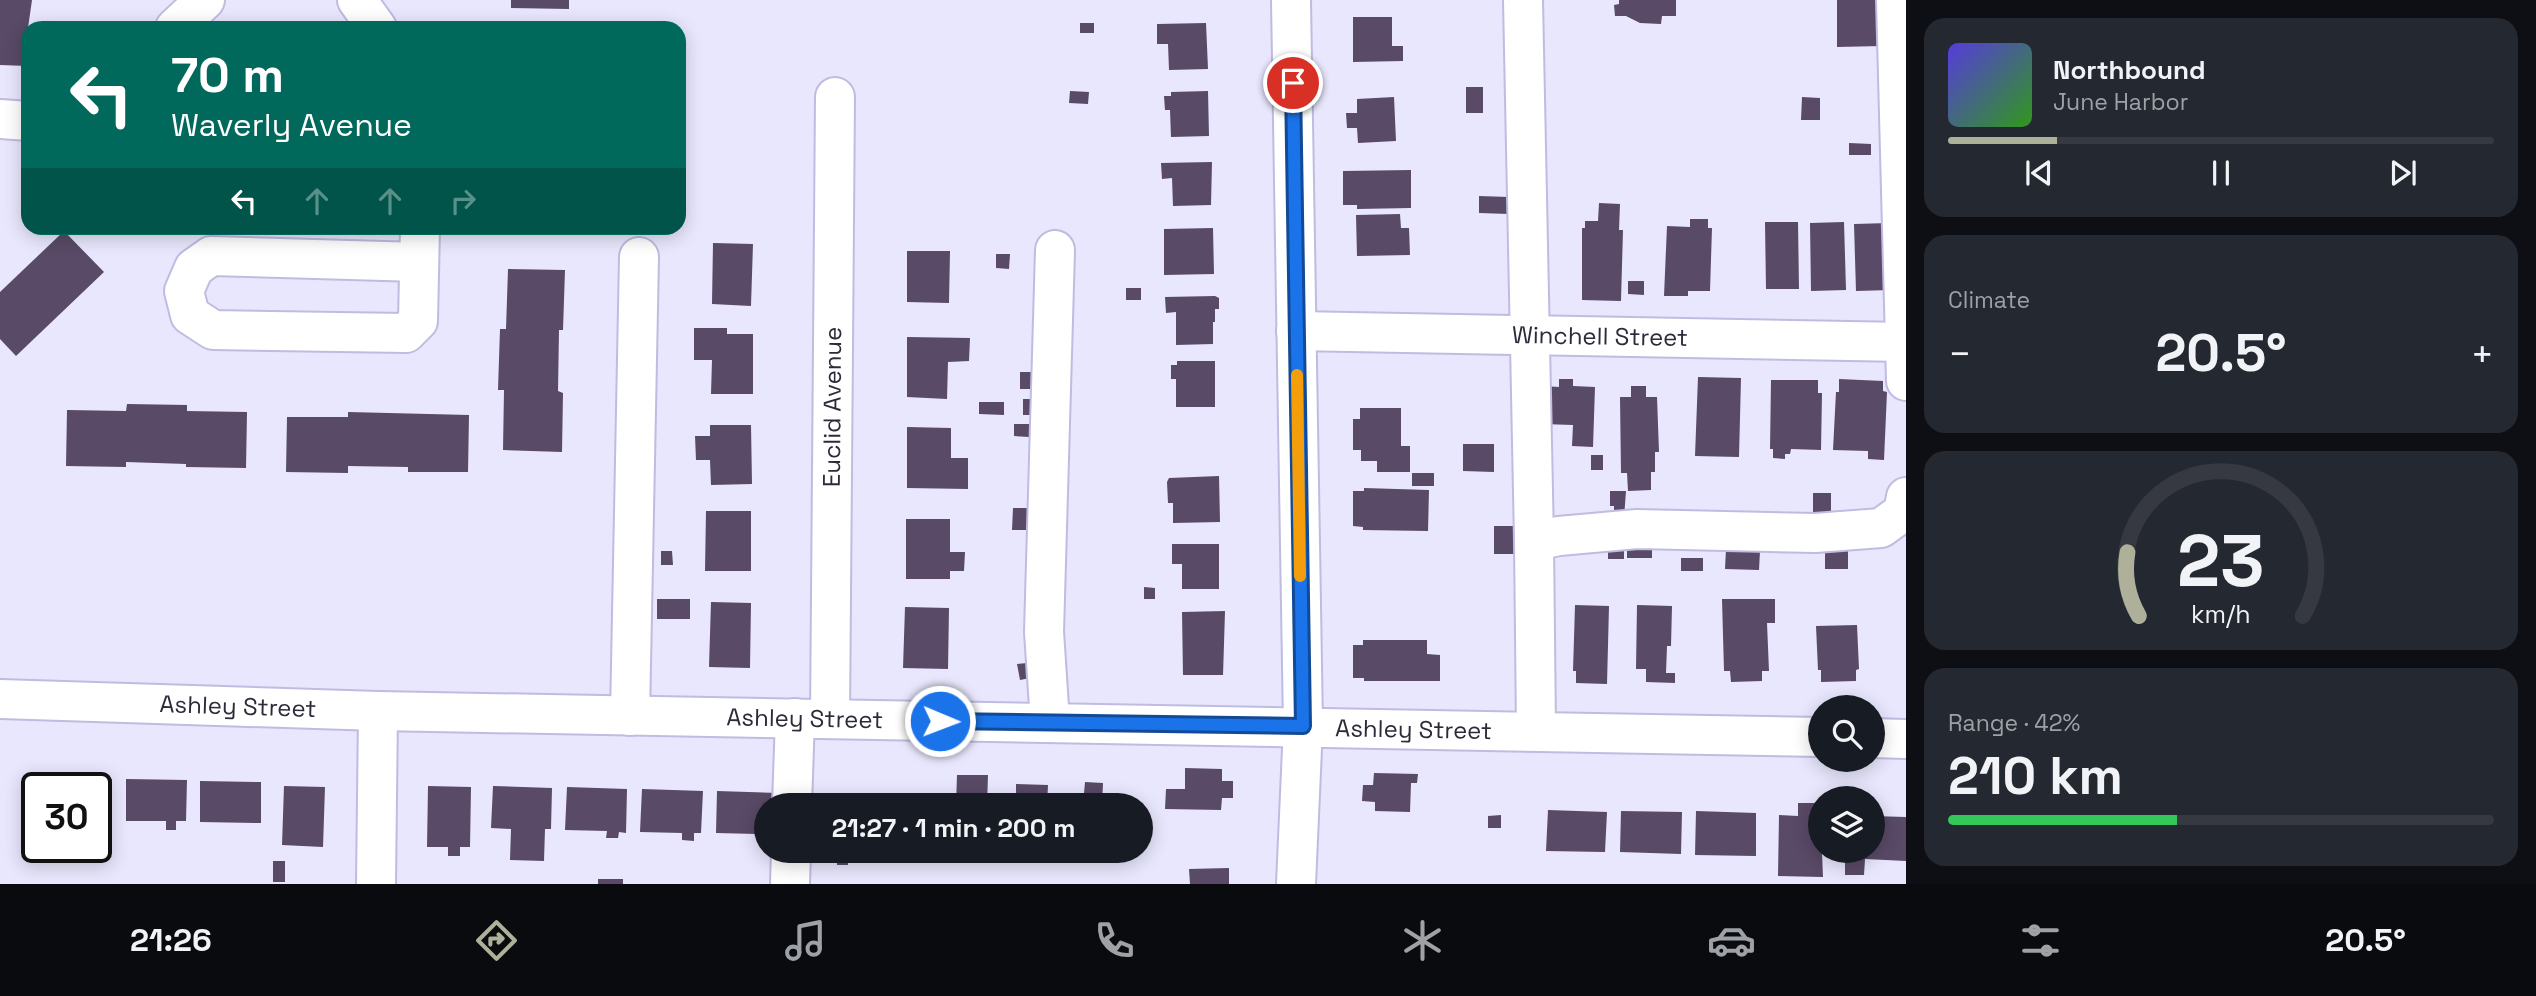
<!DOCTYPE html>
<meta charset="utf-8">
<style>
:root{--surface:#171b24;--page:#242831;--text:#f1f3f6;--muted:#9ea1a6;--line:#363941;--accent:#aeb09a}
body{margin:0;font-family:"Space Grotesk",sans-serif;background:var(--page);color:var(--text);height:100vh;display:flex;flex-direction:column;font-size:26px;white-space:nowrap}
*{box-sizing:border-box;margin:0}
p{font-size:23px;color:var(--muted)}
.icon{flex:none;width:38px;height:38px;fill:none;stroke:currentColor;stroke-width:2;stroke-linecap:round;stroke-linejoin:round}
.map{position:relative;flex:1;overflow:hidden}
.details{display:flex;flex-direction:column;gap:18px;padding:18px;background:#0d0f14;width:630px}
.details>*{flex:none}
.top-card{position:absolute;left:21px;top:21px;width:665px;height:214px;border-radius:21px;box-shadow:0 4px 18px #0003;background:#00695c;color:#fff;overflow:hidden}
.buttons{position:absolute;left:1808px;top:695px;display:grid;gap:14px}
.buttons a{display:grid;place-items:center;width:77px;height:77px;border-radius:50%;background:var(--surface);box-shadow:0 4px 18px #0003;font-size:35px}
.speed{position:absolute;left:21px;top:772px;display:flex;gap:14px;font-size:35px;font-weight:700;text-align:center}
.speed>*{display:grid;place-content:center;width:91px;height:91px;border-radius:50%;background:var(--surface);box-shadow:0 4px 18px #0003;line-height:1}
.speed .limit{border:4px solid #111;border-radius:10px;background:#fff;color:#111}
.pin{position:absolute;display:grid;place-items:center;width:60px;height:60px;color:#fff;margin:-30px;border:4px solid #fff;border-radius:50%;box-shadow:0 2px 7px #0007}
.me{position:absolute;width:77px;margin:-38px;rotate:91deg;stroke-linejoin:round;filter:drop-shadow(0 0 5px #0008)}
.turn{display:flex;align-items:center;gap:24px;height:147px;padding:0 35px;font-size:32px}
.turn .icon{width:91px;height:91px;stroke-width:2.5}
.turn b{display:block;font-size:49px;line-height:60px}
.lanes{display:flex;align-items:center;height:66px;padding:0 35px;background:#0003;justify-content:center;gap:35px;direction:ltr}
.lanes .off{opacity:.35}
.big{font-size:52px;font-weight:800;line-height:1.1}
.details .card{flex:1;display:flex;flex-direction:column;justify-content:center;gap:10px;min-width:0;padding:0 24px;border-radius:21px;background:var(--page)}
.details .dial{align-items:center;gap:0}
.dial svg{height:182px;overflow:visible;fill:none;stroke:var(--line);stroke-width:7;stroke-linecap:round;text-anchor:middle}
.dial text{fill:var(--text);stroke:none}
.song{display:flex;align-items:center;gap:21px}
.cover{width:84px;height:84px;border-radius:10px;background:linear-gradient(135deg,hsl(250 70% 55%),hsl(110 70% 35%))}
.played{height:7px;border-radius:4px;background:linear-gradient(90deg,var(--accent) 20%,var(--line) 20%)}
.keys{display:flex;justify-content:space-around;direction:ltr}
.heat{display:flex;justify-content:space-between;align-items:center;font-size:38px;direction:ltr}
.charge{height:10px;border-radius:5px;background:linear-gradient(90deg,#34c759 42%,var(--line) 0)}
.trip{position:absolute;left:754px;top:793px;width:399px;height:70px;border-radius:35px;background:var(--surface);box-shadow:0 4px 18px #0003;font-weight:800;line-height:70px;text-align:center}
.menu{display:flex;height:112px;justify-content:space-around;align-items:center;background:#090b0e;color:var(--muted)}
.menu .icon{width:49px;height:49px}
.menu .selected{color:var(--accent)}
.menu b{font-size:32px;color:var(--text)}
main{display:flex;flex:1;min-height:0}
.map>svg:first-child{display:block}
.building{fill:#594a67}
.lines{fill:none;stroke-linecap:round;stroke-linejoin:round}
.minor-casing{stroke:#bfbce0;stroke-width:42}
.minor{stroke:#fff;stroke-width:38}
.route-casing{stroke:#114b97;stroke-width:18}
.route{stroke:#1a73e8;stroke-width:12}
.slow{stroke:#f59e0b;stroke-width:12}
.labels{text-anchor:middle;stroke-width:7;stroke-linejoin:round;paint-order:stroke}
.street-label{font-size:24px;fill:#2c2b39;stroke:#e8e7fd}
</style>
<main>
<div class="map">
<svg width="1906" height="884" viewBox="0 0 1906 884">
<rect width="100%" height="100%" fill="#e8e7fd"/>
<g class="building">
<polygon points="0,0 32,0 28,28 28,66 0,65"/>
<polygon points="511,0 569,0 569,9 511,8"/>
<polygon points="1619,0 1676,0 1676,16 1662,16 1661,24 1640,23 1626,16 1615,16 1614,5 1619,4"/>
<polygon points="1837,0 1881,0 1882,46 1837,47"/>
<polygon points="1353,17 1392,17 1392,46 1403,46 1403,61 1353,62"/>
<rect x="1080" y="23" width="14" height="10"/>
<polygon points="1206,23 1208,69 1169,70 1168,44 1157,44 1157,24"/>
<rect x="1466" y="87" width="17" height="26"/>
<polygon points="1070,91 1089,92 1088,104 1069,103"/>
<polygon points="1208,91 1209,136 1171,137 1170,110 1165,110 1164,96 1171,96 1171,92"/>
<polygon points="1394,97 1396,141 1358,143 1357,128 1347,128 1346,113 1357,113 1357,99"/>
<polygon points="1802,97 1820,98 1820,120 1801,120"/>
<polygon points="1849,143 1871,144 1871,155 1849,155"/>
<polygon points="1212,162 1211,205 1173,206 1172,178 1162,179 1161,163"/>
<polygon points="1411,170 1411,208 1357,209 1357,205 1343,205 1343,171"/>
<polygon points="1479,196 1509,197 1509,214 1479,213"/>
<polygon points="1599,203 1620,204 1619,230 1623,230 1621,301 1582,300 1582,228 1585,228 1585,221 1598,221"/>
<polygon points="1400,214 1401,228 1409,228 1410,255 1357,256 1356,215"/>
<polygon points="1690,219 1708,219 1708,228 1712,228 1710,291 1688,291 1688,296 1664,296 1667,226 1690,227"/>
<polygon points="1765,222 1798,222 1799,289 1766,289"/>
<polygon points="1844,222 1846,290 1811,291 1810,223"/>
<polygon points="1889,223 1891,290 1856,291 1854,224"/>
<polygon points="1213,228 1214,274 1164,275 1164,229"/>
<polygon points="64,231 104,272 16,356 0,339 0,292"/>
<polygon points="713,243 753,244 751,306 712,304"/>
<polygon points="907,251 950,251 949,303 907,302"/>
<polygon points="996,254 1010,254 1009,269 996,268"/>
<polygon points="508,269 565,270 563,330 559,330 558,391 563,393 562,452 503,450 504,390 498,390 500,329 506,329"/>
<polygon points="1628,281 1644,281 1644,295 1628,294"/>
<rect x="1126" y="288" width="15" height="12"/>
<polygon points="1215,296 1219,298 1219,309 1215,309 1215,322 1213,322 1213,344 1176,345 1176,312 1166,313 1165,297"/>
<polygon points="694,328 727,328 727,334 753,334 753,394 711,394 712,360 694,360"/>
<polygon points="907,337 970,338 969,361 948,362 947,399 907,397"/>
<polygon points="1177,361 1215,361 1215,407 1176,407 1176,379 1171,379 1171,365 1177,365"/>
<rect x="1020" y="372" width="12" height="17"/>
<polygon points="1698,377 1741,378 1739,457 1695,456"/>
<polygon points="1559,379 1573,379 1573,386 1595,387 1593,447 1572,446 1573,425 1542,424 1543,386 1559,387"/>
<polygon points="1839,379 1883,381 1883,391 1887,392 1884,460 1868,459 1868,451 1833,450 1836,392 1839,392"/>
<polygon points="1771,380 1818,380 1818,393 1822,393 1821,450 1791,449 1790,454 1785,454 1785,459 1773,458 1773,449 1770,449"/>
<polygon points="1631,386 1646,386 1646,397 1657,397 1659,452 1655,452 1655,472 1651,472 1651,490 1628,491 1627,473 1621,473 1620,397 1631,397"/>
<rect x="1023" y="399" width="14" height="16"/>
<polygon points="979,402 1004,402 1004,415 979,414"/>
<polygon points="127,404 187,405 187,411 247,412 246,468 186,467 186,464 126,462 126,467 66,466 67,410 126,411"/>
<polygon points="1360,408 1401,408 1401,446 1410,446 1410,472 1377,472 1377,461 1361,461 1361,450 1353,450 1353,419 1360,419"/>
<polygon points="348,412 469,415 468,472 408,472 408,467 348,466 348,473 286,472 287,417 348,417"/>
<polygon points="1014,424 1029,424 1029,437 1014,436"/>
<polygon points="710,425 751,425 752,484 711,485 710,460 696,460 695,436 710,436"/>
<polygon points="907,427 951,428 951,458 968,458 968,489 907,488"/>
<polygon points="1463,444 1494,444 1494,472 1463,471"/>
<rect x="1591" y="455" width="12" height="15"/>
<rect x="1412" y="473" width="22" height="13"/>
<polygon points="1219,476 1220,522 1173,523 1173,503 1168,503 1167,482 1169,478"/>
<polygon points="1364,488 1429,490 1428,531 1363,530 1363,527 1353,526 1353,491 1364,491"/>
<polygon points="1610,491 1626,491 1624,518 1614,518 1614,506 1610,506"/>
<rect x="1813" y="493" width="18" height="28"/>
<polygon points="1013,508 1031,508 1030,530 1012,530"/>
<polygon points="706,511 751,511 751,571 705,571"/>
<polygon points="906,519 950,519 950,552 965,552 964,571 950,571 950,579 906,579"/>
<polygon points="1494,526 1521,526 1520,554 1494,554"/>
<rect x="1627" y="542" width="25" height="16"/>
<rect x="1608" y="543" width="16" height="16"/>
<polygon points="1172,544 1219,544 1219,589 1182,589 1182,564 1172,564"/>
<rect x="1825" y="548" width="23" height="21"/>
<polygon points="1726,549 1760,551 1759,570 1725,569"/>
<polygon points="661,551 672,551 673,565 661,565"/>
<rect x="1681" y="558" width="22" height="13"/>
<polygon points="1144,587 1155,588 1155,599 1144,599"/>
<rect x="657" y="599" width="33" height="20"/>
<polygon points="1722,599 1775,599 1775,623 1767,623 1769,671 1762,671 1762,681 1731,682 1730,671 1724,671"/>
<polygon points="711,602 751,603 750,668 709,667"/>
<polygon points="1575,605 1609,606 1607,684 1576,683 1576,671 1573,671"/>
<polygon points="1637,605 1672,606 1671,646 1667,646 1666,673 1675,673 1675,683 1646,682 1646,669 1636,669"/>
<polygon points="905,607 949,608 948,669 903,668"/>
<polygon points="1225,611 1223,675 1183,675 1182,612"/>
<polygon points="1857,625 1859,669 1856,670 1856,681 1821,682 1821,670 1818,670 1816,626"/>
<polygon points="1363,640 1427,640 1427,654 1440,655 1440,681 1364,681 1364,678 1353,678 1353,645 1363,645"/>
<polygon points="1027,663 1030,678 1020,680 1017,664"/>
<polygon points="1185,768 1222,769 1222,781 1233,781 1233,798 1222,798 1221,810 1165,809 1166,789 1185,789"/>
<polygon points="1374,773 1418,774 1417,783 1411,783 1410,812 1375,811 1375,802 1362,801 1363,785 1373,785"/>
<polygon points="957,775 988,775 987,805 956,805"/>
<polygon points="51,777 112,779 111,821 104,821 104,830 96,830 96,788 50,788"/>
<polygon points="126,779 187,780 186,821 176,821 176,830 166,830 166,821 126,821"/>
<polygon points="200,781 261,782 261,823 200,822"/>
<polygon points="1085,782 1103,783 1102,805 1083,805"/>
<polygon points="1016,784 1048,785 1047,805 1016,805"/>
<polygon points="284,786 325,787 323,847 282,845"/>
<polygon points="428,786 471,787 470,847 460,847 460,856 448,856 448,847 427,847"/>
<polygon points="493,786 552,788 551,829 545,829 544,861 510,860 511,829 491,828"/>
<polygon points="567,787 627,789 626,833 619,832 618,838 606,838 607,831 565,830"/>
<polygon points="642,789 703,791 701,833 694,833 694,841 682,840 682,833 640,832"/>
<polygon points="717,791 778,793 778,805 766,805 766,842 757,842 757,834 716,833"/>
<polygon points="819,794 861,796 860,805 818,805"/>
<polygon points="1798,803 1820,803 1823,877 1778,876 1779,815 1798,816"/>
<polygon points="1548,810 1607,812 1605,852 1546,851"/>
<polygon points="1621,811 1682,812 1681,854 1620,852"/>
<polygon points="1696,811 1756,813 1756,856 1695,855"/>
<polygon points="1501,815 1501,828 1488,828 1488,816"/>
<polygon points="1872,816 1906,817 1906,861 1865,859 1864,875 1845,875 1845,850 1872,850"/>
<polygon points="816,850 859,850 859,857 848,857 848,865 837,865 837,857 816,857"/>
<rect x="273" y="861" width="12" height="21"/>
<polygon points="1229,868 1229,884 1190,884 1189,869"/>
<rect x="598" y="879" width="25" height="5"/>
</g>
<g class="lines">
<g class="minor-casing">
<g id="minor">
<polyline points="357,0 377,28"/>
<polyline points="1291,0 1303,726 1296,884"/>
<polyline points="1523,0 1534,541"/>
<polyline points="1896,0 1906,381"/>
<polyline points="175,28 205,0"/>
<polyline points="0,119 28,121"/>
<polyline points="419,262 211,256 194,268 184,291 190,315 213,330 406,333 418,321 420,228"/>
<path id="s1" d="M1296,331L1906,342"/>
<path id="s2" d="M0,699L378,711L1820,737"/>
<polyline points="630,716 639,257"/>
<path id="s3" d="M830,719L835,97"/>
<polyline points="1050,722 1044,632 1055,250"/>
<polyline points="1536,730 1534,541 1559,536 1637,529 1815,533 1881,528 1903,512 1906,497"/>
<polyline points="1872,738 1906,739"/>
<polyline points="792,805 795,718"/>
<polyline points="376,884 378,711"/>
<polyline points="790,884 791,850"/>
</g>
</g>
<use href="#minor" class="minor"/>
</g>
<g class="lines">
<g class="route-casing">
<polyline id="route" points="940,721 1303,726 1293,83"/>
</g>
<use href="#route" class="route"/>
<polyline class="slow" points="1297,375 1300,576"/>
</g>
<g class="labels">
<g class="street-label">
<text dy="8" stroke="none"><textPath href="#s1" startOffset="304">Winchell Street</textPath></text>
<text dy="8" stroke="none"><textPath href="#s3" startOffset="312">Euclid Avenue</textPath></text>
<text dy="8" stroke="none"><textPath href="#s2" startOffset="238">Ashley Street</textPath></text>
<text dy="8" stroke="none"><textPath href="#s2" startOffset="805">Ashley Street</textPath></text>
<text dy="8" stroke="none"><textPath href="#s2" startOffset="1414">Ashley Street</textPath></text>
</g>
</g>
</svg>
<div class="buttons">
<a><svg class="icon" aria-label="search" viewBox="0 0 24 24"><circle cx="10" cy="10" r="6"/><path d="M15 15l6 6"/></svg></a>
<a><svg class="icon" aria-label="layers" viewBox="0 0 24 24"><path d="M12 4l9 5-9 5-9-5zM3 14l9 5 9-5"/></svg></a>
</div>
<div class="speed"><div class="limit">30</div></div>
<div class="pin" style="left:1293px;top:83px;background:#d93025"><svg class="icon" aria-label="arrive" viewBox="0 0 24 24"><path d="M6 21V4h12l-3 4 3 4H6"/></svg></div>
<svg class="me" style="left:940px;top:721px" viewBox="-20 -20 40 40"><circle r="17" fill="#1a73e8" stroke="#fff" stroke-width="3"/><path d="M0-11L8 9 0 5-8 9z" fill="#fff"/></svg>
<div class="trip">21:27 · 1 min · 200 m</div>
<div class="top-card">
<div class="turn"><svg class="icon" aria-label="left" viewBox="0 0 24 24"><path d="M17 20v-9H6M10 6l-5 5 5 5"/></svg><div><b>70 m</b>Waverly Avenue</div></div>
<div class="lanes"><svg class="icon" aria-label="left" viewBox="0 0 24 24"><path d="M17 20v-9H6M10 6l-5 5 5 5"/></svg><svg class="icon off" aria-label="ahead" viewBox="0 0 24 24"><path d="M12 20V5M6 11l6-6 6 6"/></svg><svg class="icon off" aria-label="ahead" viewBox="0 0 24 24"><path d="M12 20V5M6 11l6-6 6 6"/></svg><svg class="icon off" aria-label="right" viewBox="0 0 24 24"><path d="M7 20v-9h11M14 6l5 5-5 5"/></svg></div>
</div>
</div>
<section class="details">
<div class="card">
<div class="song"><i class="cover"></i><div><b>Northbound</b><p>June Harbor</p></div></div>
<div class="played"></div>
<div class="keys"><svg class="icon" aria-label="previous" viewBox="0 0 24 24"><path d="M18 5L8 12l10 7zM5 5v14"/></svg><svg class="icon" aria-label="pause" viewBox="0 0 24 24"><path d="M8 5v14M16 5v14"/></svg><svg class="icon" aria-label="next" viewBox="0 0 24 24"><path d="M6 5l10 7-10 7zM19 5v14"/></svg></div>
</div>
<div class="card"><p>Climate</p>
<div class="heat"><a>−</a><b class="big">20.5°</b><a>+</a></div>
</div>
<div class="card dial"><svg viewBox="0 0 100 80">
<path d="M14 69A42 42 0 1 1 86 69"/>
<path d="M14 69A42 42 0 0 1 9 41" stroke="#aeb09a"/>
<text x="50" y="56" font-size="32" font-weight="700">23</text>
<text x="50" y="72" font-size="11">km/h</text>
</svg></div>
<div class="card"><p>Range · 42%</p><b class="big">210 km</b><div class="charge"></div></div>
</section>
</main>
<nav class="menu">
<b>21:26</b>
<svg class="icon selected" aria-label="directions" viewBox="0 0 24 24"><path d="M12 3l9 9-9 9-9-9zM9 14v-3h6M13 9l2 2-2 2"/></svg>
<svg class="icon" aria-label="music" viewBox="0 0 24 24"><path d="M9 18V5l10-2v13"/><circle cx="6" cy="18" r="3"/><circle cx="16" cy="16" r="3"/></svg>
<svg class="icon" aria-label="phone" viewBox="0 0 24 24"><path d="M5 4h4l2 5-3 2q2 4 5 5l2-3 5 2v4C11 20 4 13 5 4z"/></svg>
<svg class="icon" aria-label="climate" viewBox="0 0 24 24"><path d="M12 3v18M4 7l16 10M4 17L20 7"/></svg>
<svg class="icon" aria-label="car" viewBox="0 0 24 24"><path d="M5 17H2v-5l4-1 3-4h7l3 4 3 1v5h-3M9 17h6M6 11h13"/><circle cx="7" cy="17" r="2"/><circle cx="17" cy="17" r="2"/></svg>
<svg class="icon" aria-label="filters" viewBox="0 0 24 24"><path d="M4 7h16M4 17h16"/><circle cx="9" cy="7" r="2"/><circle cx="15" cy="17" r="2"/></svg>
<b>20.5°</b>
</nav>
